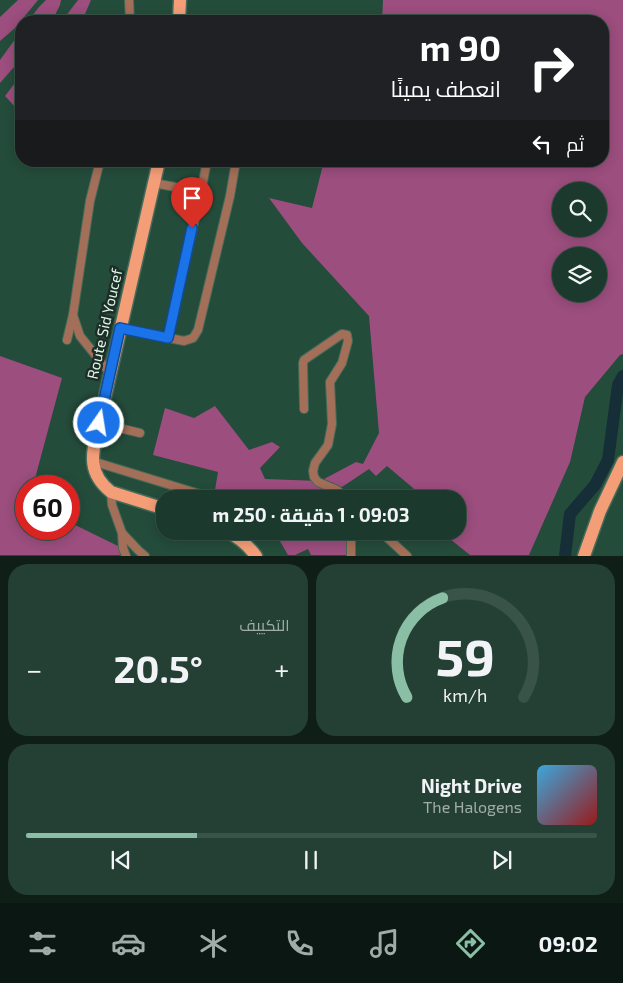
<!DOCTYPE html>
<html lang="ar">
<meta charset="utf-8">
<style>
:root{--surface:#1b392c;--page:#244034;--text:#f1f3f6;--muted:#a0aca9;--line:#395348;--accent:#8abfa5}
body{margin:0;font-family:"Exo 2",Cairo,sans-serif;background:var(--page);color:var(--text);direction:rtl;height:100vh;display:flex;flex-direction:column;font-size:19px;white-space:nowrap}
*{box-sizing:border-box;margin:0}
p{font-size:16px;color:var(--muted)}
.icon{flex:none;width:28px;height:28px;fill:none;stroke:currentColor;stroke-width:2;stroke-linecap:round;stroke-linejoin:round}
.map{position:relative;height:556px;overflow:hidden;direction:ltr}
.side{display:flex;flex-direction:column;gap:8px;padding:8px;background:#0f1f18;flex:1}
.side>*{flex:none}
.guide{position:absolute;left:15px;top:15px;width:594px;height:152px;border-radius:20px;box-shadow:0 2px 12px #0003,0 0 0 1px var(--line);direction:rtl;background:#202124;color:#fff;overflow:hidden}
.tools{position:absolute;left:552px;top:182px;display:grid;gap:10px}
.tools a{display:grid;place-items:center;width:55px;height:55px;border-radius:50%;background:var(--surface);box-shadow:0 2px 12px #0003,0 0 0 1px var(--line);font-size:25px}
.speed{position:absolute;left:15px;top:475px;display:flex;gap:10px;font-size:25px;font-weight:700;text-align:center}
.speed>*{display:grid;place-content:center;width:65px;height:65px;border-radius:50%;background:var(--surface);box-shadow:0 2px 12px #0003,0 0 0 1px var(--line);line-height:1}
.speed .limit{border:8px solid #d22;background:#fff;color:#111}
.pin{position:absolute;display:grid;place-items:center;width:42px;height:42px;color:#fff;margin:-51px -21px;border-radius:50% 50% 50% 0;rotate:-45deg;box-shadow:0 0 5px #0007}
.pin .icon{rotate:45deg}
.me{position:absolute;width:55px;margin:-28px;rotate:13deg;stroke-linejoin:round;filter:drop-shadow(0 0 4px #0008)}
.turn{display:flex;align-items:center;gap:18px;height:105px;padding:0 25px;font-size:22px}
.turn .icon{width:65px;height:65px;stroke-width:2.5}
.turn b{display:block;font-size:35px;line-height:42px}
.then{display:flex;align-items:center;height:48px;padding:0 25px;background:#0003;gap:10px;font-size:19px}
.big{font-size:38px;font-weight:700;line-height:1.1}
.side .card{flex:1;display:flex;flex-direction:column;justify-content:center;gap:8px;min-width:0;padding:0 18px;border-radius:20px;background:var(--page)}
.side .dial{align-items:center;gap:0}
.dial svg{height:130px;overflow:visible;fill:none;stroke:var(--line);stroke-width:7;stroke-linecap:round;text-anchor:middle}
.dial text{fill:var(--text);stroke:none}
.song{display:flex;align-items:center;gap:15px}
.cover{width:60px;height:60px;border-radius:8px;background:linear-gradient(135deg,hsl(200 70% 55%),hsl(0 70% 35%))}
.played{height:5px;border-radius:2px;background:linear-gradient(90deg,var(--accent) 30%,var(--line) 30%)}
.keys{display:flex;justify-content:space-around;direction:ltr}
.heat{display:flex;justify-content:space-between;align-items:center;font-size:28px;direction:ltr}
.side .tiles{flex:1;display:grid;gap:8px;grid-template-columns:1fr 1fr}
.card:last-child{grid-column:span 2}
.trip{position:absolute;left:156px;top:490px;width:310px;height:50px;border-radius:20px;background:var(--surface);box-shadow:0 2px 12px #0003,0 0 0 1px var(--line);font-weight:700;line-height:50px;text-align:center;direction:rtl}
.dock{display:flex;height:80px;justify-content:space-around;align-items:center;background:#0b1712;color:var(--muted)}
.dock .icon{width:35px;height:35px}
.dock .on{color:var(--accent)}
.dock b{font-size:22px;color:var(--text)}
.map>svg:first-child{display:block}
.green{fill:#9c4e7e;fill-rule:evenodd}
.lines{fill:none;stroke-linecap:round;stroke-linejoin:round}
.river{stroke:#162e37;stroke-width:12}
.minor-casing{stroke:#466a5a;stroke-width:10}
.primary-casing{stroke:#466a5a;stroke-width:15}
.minor{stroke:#a46f58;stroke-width:8}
.primary{stroke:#f49e78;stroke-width:12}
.route-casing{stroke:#114b97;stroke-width:12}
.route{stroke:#1a73e8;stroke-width:9}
.labels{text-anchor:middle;stroke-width:5;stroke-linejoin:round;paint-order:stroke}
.street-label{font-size:15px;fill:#dff5ea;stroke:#1d2e26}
</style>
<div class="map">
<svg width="623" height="556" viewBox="0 0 623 556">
<rect width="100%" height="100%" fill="#244c3b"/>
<g class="green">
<polygon points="18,0 38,0 15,28 0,41 0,17"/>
<polygon points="46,0 61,0 60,5 52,21 28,21 39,7"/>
<polygon points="78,0 91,0 82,21 62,21"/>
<path d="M383,0H623V354L620,355L585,397L570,462L529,555H470L440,531H458V499H426L387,466L376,476L369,469L342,487L324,479L356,462L363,464L379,433L369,316L302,243L269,198L312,208L324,161H602V21H382ZM561,191H599V229H561ZM561,256H599V294H561Z"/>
<polygon points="21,31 21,59 0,83 0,60"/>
<polygon points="21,75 21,104 17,109 5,96"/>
<polygon points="0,356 62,378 33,486 26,486 26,529 69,529 69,522 118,546 121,555 0,555"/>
<polygon points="215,406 249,450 272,442 280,447 260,468 265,479 319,481 344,499 230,499 215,490 218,472 153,455 165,408 194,418"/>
<polygon points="274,531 350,531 348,555 311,555 308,549 295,555 288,555"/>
</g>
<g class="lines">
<polyline class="river" points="565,556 570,514 595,485 608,460 618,385 623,376"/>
<g class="minor-casing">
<g id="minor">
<polyline points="129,0 130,21"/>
<polyline points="154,183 201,192"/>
<polyline points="73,315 80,336 110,373"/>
<polyline points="120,328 184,341 193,338 198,330 230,196 236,161"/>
<polyline points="168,338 201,192 207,161"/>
<polyline points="67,340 73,315 90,201 100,161"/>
<polyline points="304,409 303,363 304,360 342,334 347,335 348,341 342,363 330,382 332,424 328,445 315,463 313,471 314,477 318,482 337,490 347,499"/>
<polyline points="99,423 140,433"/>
<polyline points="92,461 203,495"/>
<polyline points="111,492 112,505 122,533 123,548 126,556"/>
<polyline points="380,531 407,556"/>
<polyline points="122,533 138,550 145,556"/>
<polyline points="351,556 351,531"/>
</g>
</g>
<g class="primary-casing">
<g id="primary">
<polyline points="179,21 180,0"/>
<path d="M159,161L99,423C93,451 85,471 111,492L165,509"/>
<path d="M226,531C238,537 248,545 256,556"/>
<polyline points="584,556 600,511 623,462"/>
</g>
</g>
<use href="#minor" class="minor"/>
<use href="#primary" class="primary"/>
</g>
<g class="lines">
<g class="route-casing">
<polyline id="route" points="99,423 120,328 168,338 192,228"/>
</g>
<use href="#route" class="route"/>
</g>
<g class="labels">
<g class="street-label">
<text transform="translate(105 324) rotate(-77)" y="5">Route Sid Youcef</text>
</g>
</g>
</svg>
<div class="tools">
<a><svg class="icon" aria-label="search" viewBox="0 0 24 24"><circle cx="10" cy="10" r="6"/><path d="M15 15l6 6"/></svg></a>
<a><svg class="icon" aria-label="layers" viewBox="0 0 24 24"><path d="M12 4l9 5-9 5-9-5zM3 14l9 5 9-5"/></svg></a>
</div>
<div class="speed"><div class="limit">60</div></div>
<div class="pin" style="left:192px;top:228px;background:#d93025"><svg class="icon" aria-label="arrive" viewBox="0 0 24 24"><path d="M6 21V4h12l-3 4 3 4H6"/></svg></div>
<svg class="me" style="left:99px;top:423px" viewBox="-20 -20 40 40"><circle r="17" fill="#1a73e8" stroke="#fff" stroke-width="3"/><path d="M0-11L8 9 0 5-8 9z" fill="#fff"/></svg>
<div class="trip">09:03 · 1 دقيقة · 250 m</div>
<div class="guide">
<div class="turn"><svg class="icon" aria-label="right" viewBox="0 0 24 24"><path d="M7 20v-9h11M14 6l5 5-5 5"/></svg><div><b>90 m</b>انعطف يمينًا</div></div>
<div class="then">ثم<svg class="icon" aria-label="left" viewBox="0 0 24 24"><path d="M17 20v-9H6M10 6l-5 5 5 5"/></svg></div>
</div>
</div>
<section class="side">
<div class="tiles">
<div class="card dial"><svg viewBox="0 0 100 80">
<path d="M14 69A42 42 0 1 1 86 69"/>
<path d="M14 69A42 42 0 0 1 36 8" stroke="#8abfa5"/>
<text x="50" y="56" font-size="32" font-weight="700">59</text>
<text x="50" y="72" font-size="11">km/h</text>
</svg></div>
<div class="card"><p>التكييف</p>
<div class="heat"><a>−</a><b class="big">20.5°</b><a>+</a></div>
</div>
<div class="card">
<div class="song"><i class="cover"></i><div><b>Night Drive</b><p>The Halogens</p></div></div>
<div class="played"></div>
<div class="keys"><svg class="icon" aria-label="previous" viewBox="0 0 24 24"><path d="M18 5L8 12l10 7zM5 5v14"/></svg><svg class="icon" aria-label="pause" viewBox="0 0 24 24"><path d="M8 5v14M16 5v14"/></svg><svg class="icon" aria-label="next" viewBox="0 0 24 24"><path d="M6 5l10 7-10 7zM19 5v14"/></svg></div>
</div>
</div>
</section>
<nav class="dock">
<b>09:02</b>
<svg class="icon on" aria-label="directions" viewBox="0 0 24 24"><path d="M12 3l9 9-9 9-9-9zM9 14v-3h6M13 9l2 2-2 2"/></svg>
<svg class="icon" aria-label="music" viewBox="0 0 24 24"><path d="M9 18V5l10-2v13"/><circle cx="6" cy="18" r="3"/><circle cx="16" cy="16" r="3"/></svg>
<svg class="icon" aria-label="phone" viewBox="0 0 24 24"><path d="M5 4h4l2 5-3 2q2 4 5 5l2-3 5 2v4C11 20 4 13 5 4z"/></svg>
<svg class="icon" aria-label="climate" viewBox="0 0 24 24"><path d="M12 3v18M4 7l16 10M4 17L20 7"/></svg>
<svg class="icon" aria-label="car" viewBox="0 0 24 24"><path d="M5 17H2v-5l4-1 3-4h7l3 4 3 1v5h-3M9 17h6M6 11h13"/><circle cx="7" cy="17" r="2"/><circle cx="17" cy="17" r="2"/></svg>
<svg class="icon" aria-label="filters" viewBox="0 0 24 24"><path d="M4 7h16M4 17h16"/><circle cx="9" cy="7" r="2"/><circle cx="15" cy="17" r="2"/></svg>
</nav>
